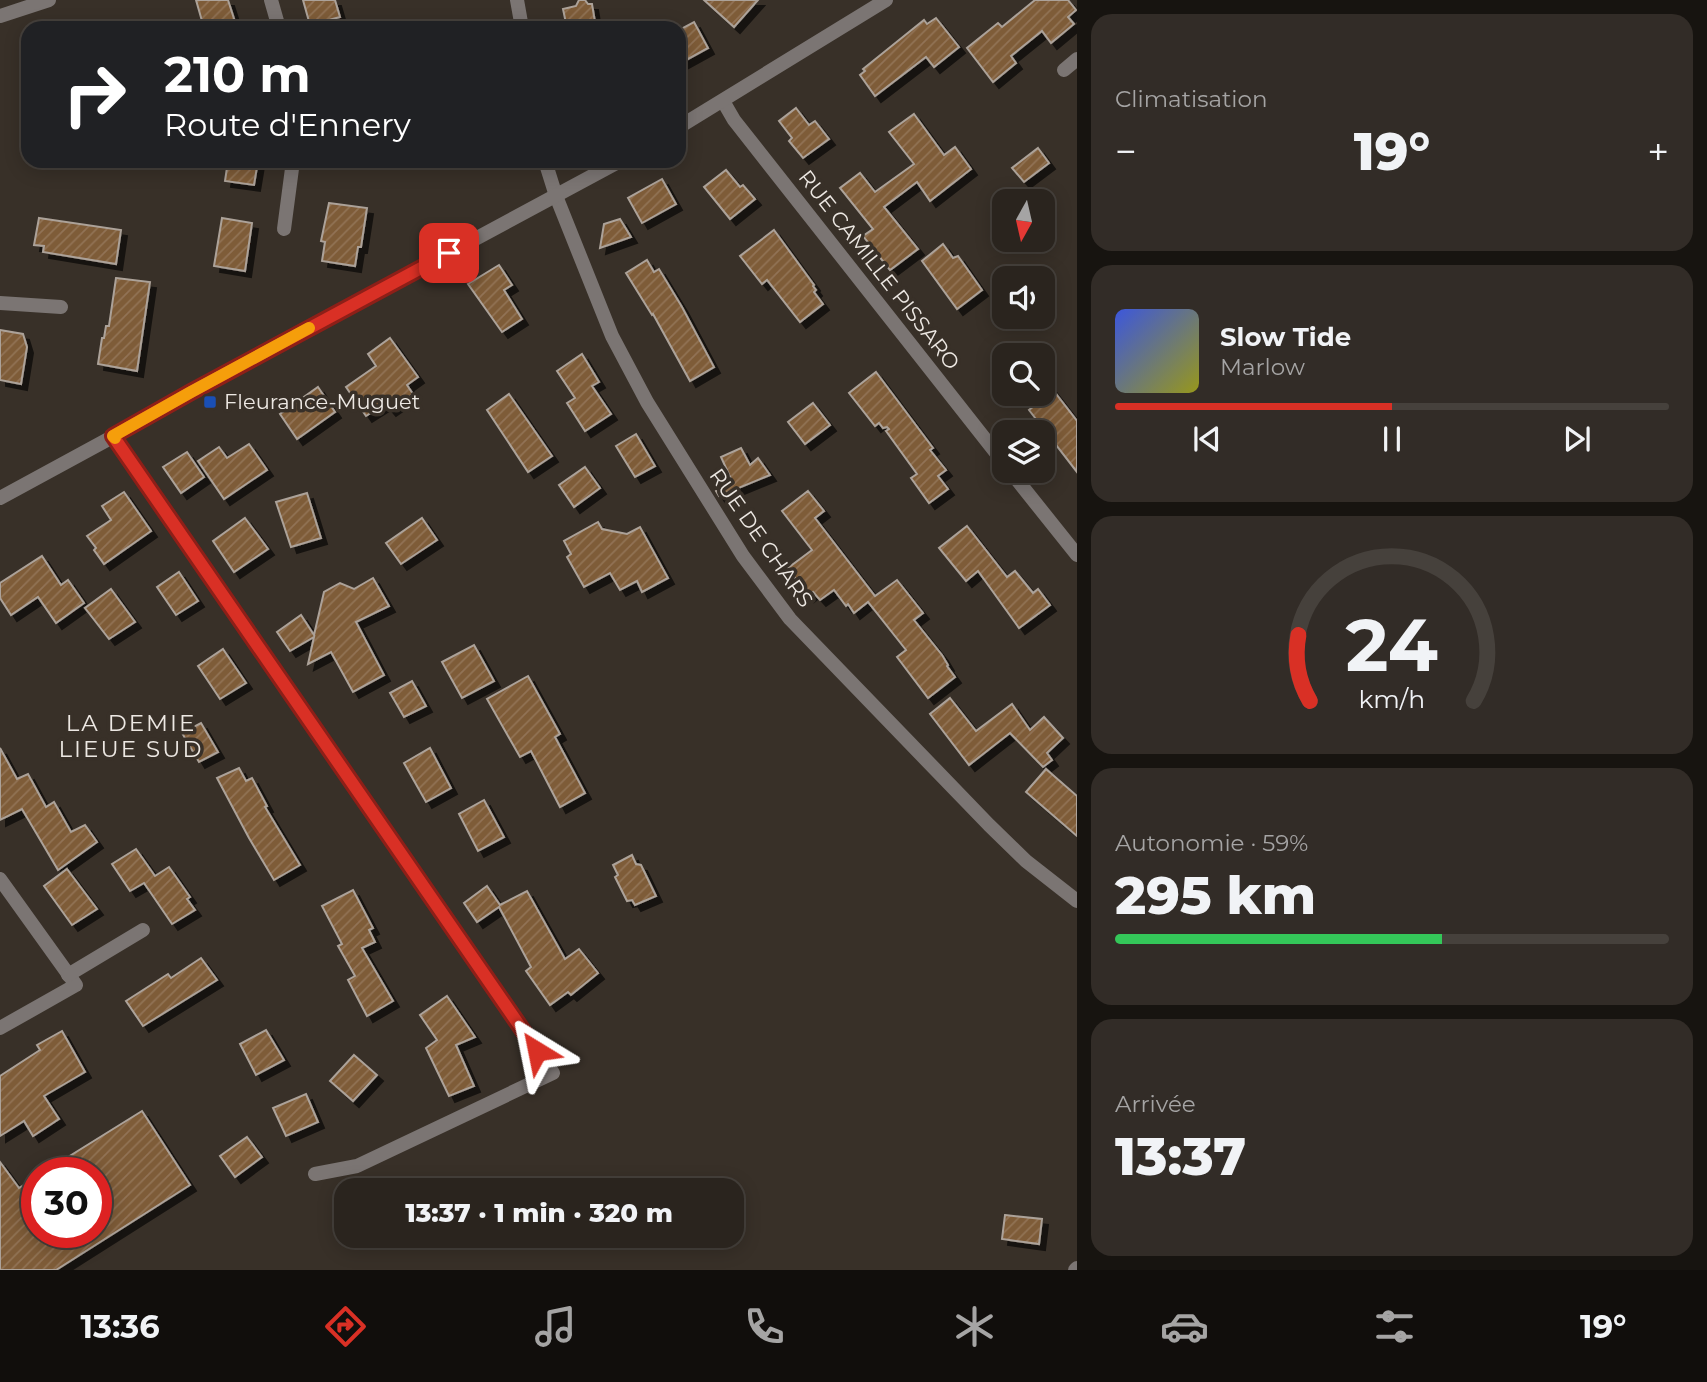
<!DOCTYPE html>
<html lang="fr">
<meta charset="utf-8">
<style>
:root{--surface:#2a241e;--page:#322c27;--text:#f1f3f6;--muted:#a5a4a4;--line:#46413c;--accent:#d93025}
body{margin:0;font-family:Montserrat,sans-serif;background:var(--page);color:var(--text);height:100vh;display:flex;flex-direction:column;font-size:26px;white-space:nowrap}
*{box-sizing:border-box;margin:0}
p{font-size:23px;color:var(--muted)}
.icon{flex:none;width:38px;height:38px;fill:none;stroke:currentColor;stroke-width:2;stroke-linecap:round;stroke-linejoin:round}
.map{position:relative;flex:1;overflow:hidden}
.sheet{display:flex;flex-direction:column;gap:14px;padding:14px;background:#171410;width:630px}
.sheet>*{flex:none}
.hud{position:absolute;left:21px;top:21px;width:665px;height:147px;border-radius:21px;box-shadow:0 4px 18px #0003,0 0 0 2px var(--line);background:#202124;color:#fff;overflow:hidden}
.needle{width:46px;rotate:188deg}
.tools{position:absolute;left:992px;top:189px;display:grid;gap:14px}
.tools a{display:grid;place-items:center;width:63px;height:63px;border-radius:14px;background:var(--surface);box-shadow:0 4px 18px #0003,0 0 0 2px var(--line);font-size:35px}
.speed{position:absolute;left:21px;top:1157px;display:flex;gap:14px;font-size:35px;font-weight:700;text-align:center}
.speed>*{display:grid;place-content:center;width:91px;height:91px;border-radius:50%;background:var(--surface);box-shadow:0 4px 18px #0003,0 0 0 2px var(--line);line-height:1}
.speed .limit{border:10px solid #d22;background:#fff;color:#111}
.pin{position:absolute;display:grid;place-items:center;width:60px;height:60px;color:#fff;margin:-30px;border-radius:14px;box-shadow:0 4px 10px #0006}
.me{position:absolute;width:77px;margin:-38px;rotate:325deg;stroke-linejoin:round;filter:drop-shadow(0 0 5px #0008)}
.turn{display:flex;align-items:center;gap:24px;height:147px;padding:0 28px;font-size:32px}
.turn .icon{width:91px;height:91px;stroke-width:2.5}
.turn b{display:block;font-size:49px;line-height:60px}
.big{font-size:52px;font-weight:800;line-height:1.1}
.sheet .tile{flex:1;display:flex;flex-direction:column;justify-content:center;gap:10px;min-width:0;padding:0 24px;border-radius:21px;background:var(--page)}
.sheet .dial{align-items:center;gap:0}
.dial svg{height:182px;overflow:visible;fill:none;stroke:var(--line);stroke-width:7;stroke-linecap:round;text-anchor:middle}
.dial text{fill:var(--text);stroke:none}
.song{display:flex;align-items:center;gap:21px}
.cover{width:84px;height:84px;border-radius:10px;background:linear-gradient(135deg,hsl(230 70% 55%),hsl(60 70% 35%))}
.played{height:7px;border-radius:4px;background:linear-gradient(90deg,var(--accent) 50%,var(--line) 50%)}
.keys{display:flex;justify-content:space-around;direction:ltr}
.heat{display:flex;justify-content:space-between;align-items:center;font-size:38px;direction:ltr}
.charge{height:10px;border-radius:5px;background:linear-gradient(90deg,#34c759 59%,var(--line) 0)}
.trip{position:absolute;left:334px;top:1178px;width:410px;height:70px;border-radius:21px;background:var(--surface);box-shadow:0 4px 18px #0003,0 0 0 2px var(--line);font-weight:800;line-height:70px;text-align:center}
.tab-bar{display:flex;height:112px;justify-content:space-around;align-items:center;background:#110e0c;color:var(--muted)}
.tab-bar .icon{width:49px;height:49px}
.tab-bar .active{color:var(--accent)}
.tab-bar b{font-size:32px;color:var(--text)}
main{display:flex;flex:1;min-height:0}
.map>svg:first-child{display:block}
.building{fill:url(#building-hatch);stroke:#aca299;stroke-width:2;filter:url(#shadow)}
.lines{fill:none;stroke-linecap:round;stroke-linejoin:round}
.minor{stroke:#7b7573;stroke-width:14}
.tertiary{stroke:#7b7573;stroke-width:14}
.route-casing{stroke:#8d1f18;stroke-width:18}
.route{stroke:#d93025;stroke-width:12}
.slow{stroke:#f59e0b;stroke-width:12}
.transit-dot{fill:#1a4fb4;stroke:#383028;stroke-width:2.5}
.labels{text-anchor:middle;stroke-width:7;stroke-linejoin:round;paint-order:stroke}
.street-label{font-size:21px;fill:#ede8e3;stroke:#383028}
.poi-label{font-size:21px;fill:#ede8e3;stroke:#383028;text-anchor:start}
.neighbourhood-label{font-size:23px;letter-spacing:2px;fill:#ede8e3;stroke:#383028}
</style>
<main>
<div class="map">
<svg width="1077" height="1270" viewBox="0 0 1077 1270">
<defs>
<pattern id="building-hatch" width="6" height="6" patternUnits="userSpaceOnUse" patternTransform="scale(1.75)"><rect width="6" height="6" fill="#7e5b38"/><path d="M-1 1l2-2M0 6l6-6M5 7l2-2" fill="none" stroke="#917355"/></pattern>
<filter id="shadow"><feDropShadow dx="6" dy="6" stdDeviation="0" flood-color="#0009"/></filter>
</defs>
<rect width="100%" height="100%" fill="#383028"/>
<g class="building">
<polygon points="196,0 228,0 237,28 204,28"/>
<polygon points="303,0 335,0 340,17 310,25"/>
<polygon points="579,0 585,0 588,4 592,4 596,28 567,28 563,9 576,6"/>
<polygon points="704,0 758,0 734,27"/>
<polygon points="1035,0 1068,0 1076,10 1068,17 1074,24 1051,43 1042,31 1011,56 1016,63 993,82 967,48 998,23 1002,27"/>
<polygon points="936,18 959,47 934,67 926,57 875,96 860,75 865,71 863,69 924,20 927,24"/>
<polygon points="694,22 708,48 679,64 679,30"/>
<polygon points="796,108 809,125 815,121 829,139 803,158 789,141 792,138 779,121"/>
<polygon points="914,114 944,155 955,147 971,169 930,201 917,182 884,207 918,249 890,270 863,236 873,229 840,188 860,173 875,192 914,164 889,132"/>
<polygon points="1038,148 1049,163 1024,182 1012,168"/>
<polygon points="228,161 258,161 254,185 225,181"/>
<polygon points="726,170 740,187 743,185 755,199 730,219 704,187"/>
<polygon points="662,179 676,204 642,223 628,198"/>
<polygon points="329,203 367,208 361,247 358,247 355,266 322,261 325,242 321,241"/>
<polygon points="39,218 121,230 116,264 43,252 44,246 34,245"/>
<polygon points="222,218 252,223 245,271 214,266"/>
<polygon points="620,219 631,237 600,248 604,224"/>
<polygon points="774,230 814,285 813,286 816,290 814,292 823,304 800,322 767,280 762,284 740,256"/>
<polygon points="943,244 953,258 958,256 982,290 957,309 922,261"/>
<polygon points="647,260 654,272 659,269 682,307 714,367 690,381 653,314 652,315 626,273"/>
<polygon points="499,265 512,285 504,290 522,319 502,332 468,284"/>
<polygon points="116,278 150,282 137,371 98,364 102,338 104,338 106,326 109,326"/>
<polygon points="0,330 23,334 27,347 21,384 0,380"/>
<polygon points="390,338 418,377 407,385 413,394 390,410 385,404 366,416 346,387 376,366 368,354"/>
<polygon points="582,354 599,382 592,386 611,414 585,431 567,403 575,398 557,371"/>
<polygon points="876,372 933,448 930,450 946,470 938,476 948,489 929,503 911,478 917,474 886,431 889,429 887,427 883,428 879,423 875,426 849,393"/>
<polygon points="1043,377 1077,421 1077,472 1029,410 1043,399"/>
<polygon points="318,387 335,412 297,439 280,414"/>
<polygon points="509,394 552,456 528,472 487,410"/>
<polygon points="813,403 830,425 805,444 788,422"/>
<polygon points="636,434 655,466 635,477 616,446"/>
<polygon points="249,444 267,470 224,499 198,461 219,447 227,458"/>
<polygon points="741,448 750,465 758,458 770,475 719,496 716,491 731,479 721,457"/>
<polygon points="187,452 204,477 181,493 163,467"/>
<polygon points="585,467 600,488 574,507 559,485"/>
<polygon points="808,491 824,511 815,518 875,596 897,580 923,613 914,620 942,655 948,665 947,666 955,677 928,698 897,657 906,650 868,602 854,613 848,604 846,606 834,590 820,600 813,592 808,596 788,568 812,550 782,511"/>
<polygon points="124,492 151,531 104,564 94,550 96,548 87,536 111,520 102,506"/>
<polygon points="307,493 321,538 291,547 276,502"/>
<polygon points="245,518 268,549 234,572 213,541"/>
<polygon points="422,518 437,540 401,564 386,543"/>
<polygon points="598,522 602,529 627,534 640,527 668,578 642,592 637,581 620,590 610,573 584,587 567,557 571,554 564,541"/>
<polygon points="967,526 1007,577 1015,571 1033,593 1038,589 1050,605 1019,628 978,571 966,581 939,548"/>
<polygon points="42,556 61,585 68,580 84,603 56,623 38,597 11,615 0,598 0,583"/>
<polygon points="179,572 198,601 176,615 157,587"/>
<polygon points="373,578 389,606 356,622 384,675 353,692 331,652 308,664 314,637 290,651 277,632 301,615 314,635 324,592 340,583 354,589"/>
<polygon points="111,589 135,622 109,639 85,608"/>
<polygon points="474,645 494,681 462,698 442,662"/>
<polygon points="223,649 246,683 220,699 198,666"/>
<polygon points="528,676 560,734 555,737 585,793 560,807 531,751 520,757 487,699"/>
<polygon points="412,681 426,706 404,717 390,693"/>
<polygon points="950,698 976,731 1012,704 1030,730 1044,717 1063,738 1047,753 1052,760 1043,767 1010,733 969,765 930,714"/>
<polygon points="201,723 218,752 199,762 182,733"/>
<polygon points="0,748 17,779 28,774 46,807 54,802 71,832 85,825 97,842 58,870 22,809 0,820"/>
<polygon points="430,748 451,788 426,802 404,763"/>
<polygon points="239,768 246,781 252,778 267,806 265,807 300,865 274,880 249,838 217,778"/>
<polygon points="1046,769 1077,796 1077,836 1026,792"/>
<polygon points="484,800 504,837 478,851 459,814"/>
<polygon points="136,849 155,876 169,867 190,897 187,899 195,910 172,924 144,883 130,891 112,864"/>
<polygon points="632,855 636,864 641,865 656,896 635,905 632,900 627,901 615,877 618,875 613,865"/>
<polygon points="67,869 97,909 72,925 44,886"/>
<polygon points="487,886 500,905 527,891 565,959 579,949 598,973 571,995 568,992 550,1005 526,971 531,967 499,907 477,922 464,903"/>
<polygon points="353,890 373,928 369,930 375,942 362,948 393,1001 367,1016 348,980 355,976 338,946 342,944 322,906"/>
<polygon points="201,958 217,980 143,1026 126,1001 168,974 171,978"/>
<polygon points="447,996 475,1037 456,1045 474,1086 449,1096 426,1048 437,1040 420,1015"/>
<polygon points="266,1030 284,1060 256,1075 240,1044"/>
<polygon points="62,1031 85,1072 44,1096 59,1119 33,1136 24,1121 0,1136 0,1076 40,1050 37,1045"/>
<polygon points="354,1055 377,1075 353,1101 330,1081"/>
<polygon points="306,1094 318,1122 286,1136 273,1108"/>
<polygon points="142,1111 190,1185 56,1270 0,1270 0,1162 19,1188 37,1177 37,1232 96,1232 96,1172 44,1172"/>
<polygon points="247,1137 262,1157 235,1177 220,1156"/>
<polygon points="1005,1215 1042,1219 1039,1244 1002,1239"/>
</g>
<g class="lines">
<g class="minor">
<polyline points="271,0 279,28"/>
<polyline points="517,0 522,28"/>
<polyline points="0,16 49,0"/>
<polyline points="1064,70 1077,59"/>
<polyline points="723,101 734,120 1004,463"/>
<polyline points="545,161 556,196"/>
<polyline points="284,229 293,161"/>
<polyline points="0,303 61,307"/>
<polyline points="113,436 553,1073 357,1166 315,1174"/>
<polyline points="1010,471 1077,555"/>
<polyline points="0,879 76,985 0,1028"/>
<polyline points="68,975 143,930"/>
<polyline points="1075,1270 1077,1268"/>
</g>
<g class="tertiary">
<polyline points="679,127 886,0"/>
<polyline points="556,196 612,336 647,402 743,556 790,619 989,825 1026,861 1077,901"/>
<polyline points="0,498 127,429 191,392 620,161"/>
</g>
</g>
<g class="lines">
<g class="route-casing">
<polyline id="route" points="449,253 191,392 113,436 537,1051"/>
</g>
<use href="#route" class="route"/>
<polyline class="slow" points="115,438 113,436 191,392 309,328"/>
</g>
<rect class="transit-dot" x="203" y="395" width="14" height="14" rx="3.5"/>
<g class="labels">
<g class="street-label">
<text transform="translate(879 270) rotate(52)" y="7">RUE CAMILLE PISSARO</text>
<text transform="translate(761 538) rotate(55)" y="7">RUE DE CHARS</text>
</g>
<g class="poi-label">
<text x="224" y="409">Fleurance-Muguet</text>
</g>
<g class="neighbourhood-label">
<text x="131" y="731">LA DEMIE<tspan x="131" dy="26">LIEUE SUD</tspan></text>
</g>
</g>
</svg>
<div class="tools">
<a><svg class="needle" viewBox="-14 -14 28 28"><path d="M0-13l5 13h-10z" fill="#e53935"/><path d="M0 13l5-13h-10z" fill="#a5a4a4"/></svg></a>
<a><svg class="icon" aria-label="sound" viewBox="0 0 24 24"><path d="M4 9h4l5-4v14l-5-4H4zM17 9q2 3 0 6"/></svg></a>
<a><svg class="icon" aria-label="search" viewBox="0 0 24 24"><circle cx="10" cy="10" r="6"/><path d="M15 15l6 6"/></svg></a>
<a><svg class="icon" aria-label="layers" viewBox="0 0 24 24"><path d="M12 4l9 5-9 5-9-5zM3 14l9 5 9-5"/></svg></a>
</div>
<div class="speed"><div class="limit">30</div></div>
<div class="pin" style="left:449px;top:253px;background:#d93025"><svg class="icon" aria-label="arrive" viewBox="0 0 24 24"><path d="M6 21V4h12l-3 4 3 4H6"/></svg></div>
<svg class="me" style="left:537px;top:1051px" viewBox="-20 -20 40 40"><path d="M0-17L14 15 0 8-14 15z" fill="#d93025" stroke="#fff" stroke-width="4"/></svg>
<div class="trip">13:37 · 1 min · 320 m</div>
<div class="hud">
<div class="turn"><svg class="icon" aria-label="right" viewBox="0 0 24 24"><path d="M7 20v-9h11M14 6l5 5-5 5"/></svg><div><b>210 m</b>Route d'Ennery</div></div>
</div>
</div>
<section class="sheet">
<div class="tile"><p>Climatisation</p>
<div class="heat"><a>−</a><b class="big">19°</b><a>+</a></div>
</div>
<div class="tile">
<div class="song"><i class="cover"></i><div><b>Slow Tide</b><p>Marlow</p></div></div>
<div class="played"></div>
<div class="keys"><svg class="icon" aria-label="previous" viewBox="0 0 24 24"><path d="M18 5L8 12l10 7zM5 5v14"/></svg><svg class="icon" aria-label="pause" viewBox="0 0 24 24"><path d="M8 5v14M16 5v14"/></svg><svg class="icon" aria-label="next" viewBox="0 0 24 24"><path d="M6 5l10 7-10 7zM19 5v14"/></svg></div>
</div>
<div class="tile dial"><svg viewBox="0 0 100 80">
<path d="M14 69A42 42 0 1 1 86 69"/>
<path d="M14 69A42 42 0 0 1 9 40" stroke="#d93025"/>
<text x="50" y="56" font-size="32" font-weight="700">24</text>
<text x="50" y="72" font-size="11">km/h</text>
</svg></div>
<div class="tile"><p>Autonomie · 59%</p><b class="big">295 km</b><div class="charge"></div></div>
<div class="tile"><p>Arrivée</p><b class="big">13:37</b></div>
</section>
</main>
<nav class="tab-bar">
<b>13:36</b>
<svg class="icon active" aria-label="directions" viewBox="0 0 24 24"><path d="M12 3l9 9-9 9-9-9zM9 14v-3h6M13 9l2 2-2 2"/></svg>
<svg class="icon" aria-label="music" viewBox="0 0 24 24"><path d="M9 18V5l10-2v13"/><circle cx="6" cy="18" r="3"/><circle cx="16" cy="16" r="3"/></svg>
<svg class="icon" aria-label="phone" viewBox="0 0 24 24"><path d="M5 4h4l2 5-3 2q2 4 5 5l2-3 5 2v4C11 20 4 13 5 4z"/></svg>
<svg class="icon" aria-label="climate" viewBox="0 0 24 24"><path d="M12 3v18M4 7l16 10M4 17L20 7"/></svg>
<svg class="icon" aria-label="car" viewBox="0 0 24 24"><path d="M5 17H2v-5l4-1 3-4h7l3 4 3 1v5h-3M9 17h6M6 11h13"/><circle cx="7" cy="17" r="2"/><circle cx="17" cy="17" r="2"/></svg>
<svg class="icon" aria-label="filters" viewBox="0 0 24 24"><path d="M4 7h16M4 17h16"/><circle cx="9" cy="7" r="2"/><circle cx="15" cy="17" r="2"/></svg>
<b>19°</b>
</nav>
